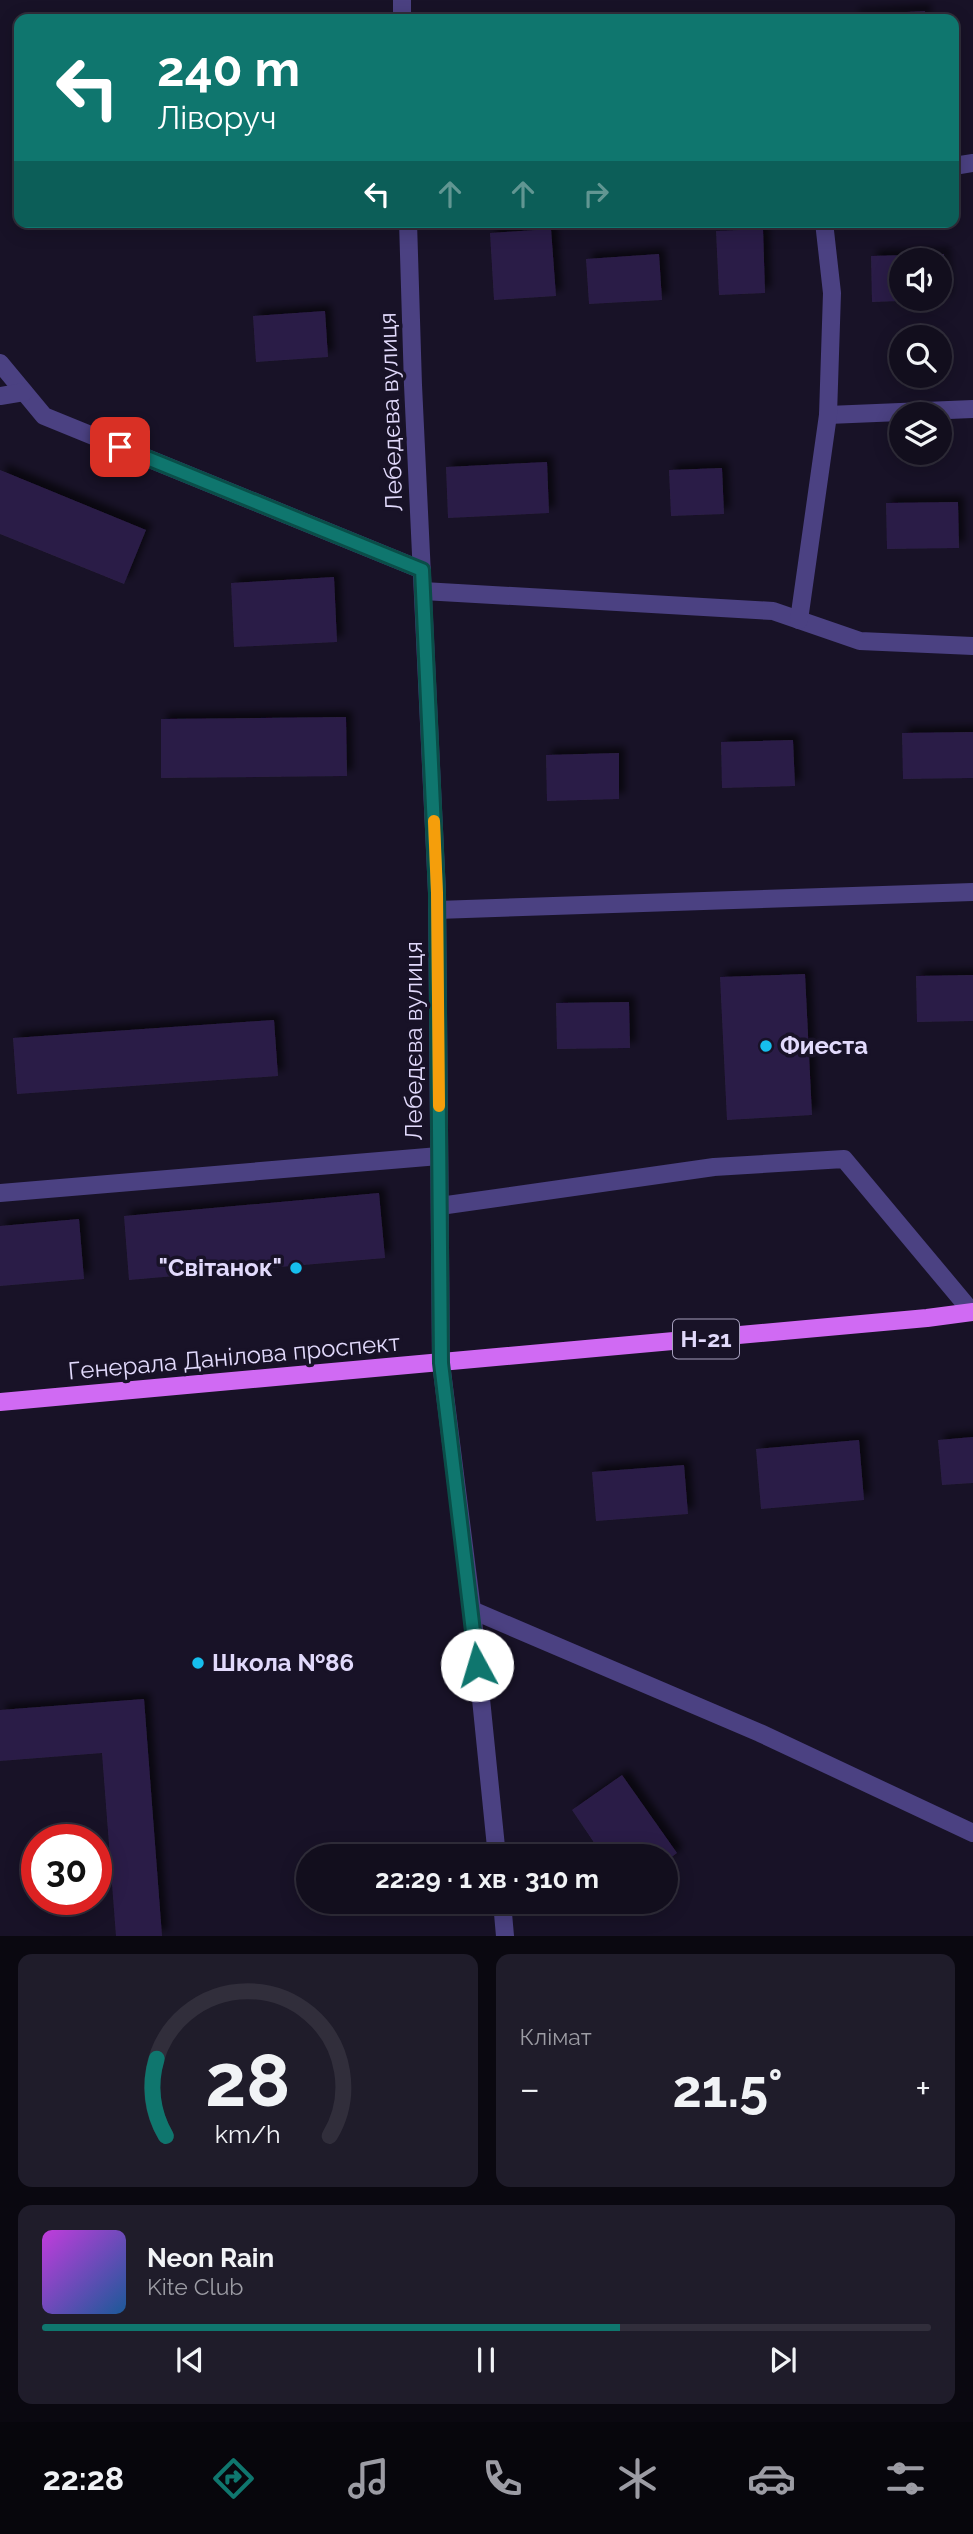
<!DOCTYPE html>
<html lang="uk">
<meta charset="utf-8">
<style>
:root{--surface:#120e1d;--page:#1f1c2a;--text:#f1f3f6;--muted:#9c9ca4;--line:#312e3b;--accent:#0f766e}
body{margin:0;font-family:Raleway,sans-serif;background:var(--page);color:var(--text);height:100vh;display:flex;flex-direction:column;font-size:26px;white-space:nowrap}
*{box-sizing:border-box;margin:0}
p{font-size:23px;color:var(--muted)}
.icon{flex:none;width:38px;height:38px;fill:none;stroke:currentColor;stroke-width:2;stroke-linecap:round;stroke-linejoin:round}
.map{position:relative;height:1936px;overflow:hidden}
.sheet{display:flex;flex-direction:column;gap:18px;padding:18px;background:#0a0810;flex:1}
.sheet>*{flex:none}
.banner{position:absolute;left:14px;top:14px;width:945px;height:214px;border-radius:14px;box-shadow:0 4px 18px #0003,0 0 0 2px var(--line);background:#0f766e;color:#fff;overflow:hidden}
.controls{position:absolute;left:889px;top:248px;display:grid;gap:14px}
.controls a{display:grid;place-items:center;width:63px;height:63px;border-radius:50%;background:var(--surface);box-shadow:0 4px 18px #0003,0 0 0 2px var(--line);font-size:35px}
.speed{position:absolute;left:21px;top:1824px;display:flex;gap:14px;font-size:35px;font-weight:700;text-align:center}
.speed>*{display:grid;place-content:center;width:91px;height:91px;border-radius:50%;background:var(--surface);box-shadow:0 4px 18px #0003,0 0 0 2px var(--line);line-height:1}
.speed .limit{border:10px solid #d22;background:#fff;color:#111}
.pin{position:absolute;display:grid;place-items:center;width:60px;height:60px;color:#fff;margin:-30px;border-radius:14px;box-shadow:0 4px 10px #0006}
.me{position:absolute;width:77px;margin:-38px;rotate:354deg;stroke-linejoin:round;filter:drop-shadow(0 0 5px #0008)}
.turn{display:flex;align-items:center;gap:24px;height:147px;padding:0 28px;font-size:32px}
.turn .icon{width:91px;height:91px;stroke-width:2.5}
.turn b{display:block;font-size:49px;line-height:60px}
.lanes{display:flex;align-items:center;height:66px;padding:0 28px;background:#0003;justify-content:center;gap:35px;direction:ltr}
.lanes .off{opacity:.35}
.big{font-size:52px;font-weight:700;line-height:1.1}
.sheet .tile{flex:1;display:flex;flex-direction:column;justify-content:center;gap:10px;min-width:0;padding:0 24px;border-radius:14px;background:var(--page)}
.sheet .dial{align-items:center;gap:0}
.dial svg{height:182px;overflow:visible;fill:none;stroke:var(--line);stroke-width:7;stroke-linecap:round;text-anchor:middle}
.dial text{fill:var(--text);stroke:none}
.song{display:flex;align-items:center;gap:21px}
.cover{width:84px;height:84px;border-radius:10px;background:linear-gradient(135deg,hsl(290 70% 55%),hsl(210 70% 35%))}
.played{height:7px;border-radius:4px;background:linear-gradient(90deg,var(--accent) 65%,var(--line) 65%)}
.keys{display:flex;justify-content:space-around;direction:ltr}
.heat{display:flex;justify-content:space-between;align-items:center;font-size:38px;direction:ltr}
.sheet .tiles{flex:1;display:grid;gap:18px;grid-template-columns:1fr 1fr}
.tile:last-child{grid-column:span 2}
.trip{position:absolute;left:296px;top:1844px;width:382px;height:70px;border-radius:35px;background:var(--surface);box-shadow:0 4px 18px #0003,0 0 0 2px var(--line);font-weight:700;line-height:70px;text-align:center}
.tab-bar{display:flex;height:112px;justify-content:space-around;align-items:center;background:#07060c;color:var(--muted)}
.tab-bar .icon{width:49px;height:49px}
.tab-bar .selected{color:var(--accent)}
.tab-bar b{font-size:32px;color:var(--text)}
.map>svg:first-child{display:block}
.building{fill:#2c1f46;filter:url(#shadow)}
.lines{fill:none;stroke-linecap:round;stroke-linejoin:round}
.lane{stroke:#4b4182;stroke-width:18}
.street{stroke:#4b4182;stroke-width:18}
.primary{stroke:#d06af3;stroke-width:18}
.route-casing{stroke:#0a4d48;stroke-width:18}
.route{stroke:#0f766e;stroke-width:12}
.slow{stroke:#f59e0b;stroke-width:12}
.poi-dot{fill:#16beed;stroke:#181227;stroke-width:2.5}
.labels{text-anchor:middle;stroke-width:7;stroke-linejoin:round;paint-order:stroke}
.shield{fill:#181227;stroke:#a59ebc;stroke-width:2}
.shield-label{font-size:23px;font-weight:bold;fill:#e2dafc}
.street-label{font-size:24px;fill:#e2dafc;stroke:#181227}
.poi-label{font-size:24px;font-weight:bold;fill:#e2dafc;stroke:#181227;text-anchor:start}
</style>
<div class="map">
<svg width="973" height="1936" viewBox="0 0 973 1936">
<defs>
<filter id="shadow"><feDropShadow dx="6" dy="-6" stdDeviation="3.5" flood-color="#0009"/></filter>
</defs>
<rect width="100%" height="100%" fill="#181227"/>
<g class="building">
<polygon points="925,11 925,19 853,19 852,15"/>
<polygon points="551,229 556,296 494,300 490,233"/>
<polygon points="763,229 765,293 719,295 716,231"/>
<polygon points="659,254 662,300 589,304 586,259"/>
<polygon points="944,254 945,300 940,300 940,261 901,261 901,301 872,302 871,256"/>
<polygon points="325,311 328,357 256,362 253,316"/>
<polygon points="547,462 549,513 448,518 446,467"/>
<polygon points="722,468 724,514 671,516 669,470"/>
<polygon points="0,470 146,530 124,584 0,534"/>
<polygon points="958,502 959,548 887,549 886,503"/>
<polygon points="334,577 337,642 234,647 231,583"/>
<polygon points="346,717 347,776 161,778 161,719"/>
<polygon points="973,732 973,778 903,779 902,733"/>
<polygon points="793,740 795,786 722,788 721,742"/>
<polygon points="619,753 619,799 547,801 546,755"/>
<polygon points="805,974 812,1115 727,1120 720,977"/>
<polygon points="973,975 973,1021 917,1022 916,976"/>
<polygon points="629,1002 630,1048 557,1049 556,1003"/>
<polygon points="274,1020 278,1076 17,1094 13,1038"/>
<polygon points="379,1193 385,1258 129,1280 124,1216"/>
<polygon points="79,1219 84,1279 0,1286 0,1226"/>
<polygon points="973,1437 973,1483 942,1485 938,1440"/>
<polygon points="859,1440 864,1500 761,1509 756,1449"/>
<polygon points="684,1465 688,1514 596,1521 592,1472"/>
<polygon points="144,1699 162,1936 116,1936 102,1753 0,1761 0,1710"/>
<polygon points="622,1775 677,1853 665,1862 665,1857 584,1857 597,1847 572,1810"/>
</g>
<g class="lines">
<g class="lane">
<polyline points="954,166 973,163"/>
<polyline points="0,363 44,416 422,570"/>
<polyline points="0,396 24,392"/>
<polyline points="828,415 973,409"/>
<polyline points="423,591 773,611 860,641 973,646"/>
<polyline points="799,620 828,415 832,293 824,222"/>
<polyline points="437,910 973,892"/>
<polyline points="0,1193 439,1156"/>
<polyline points="440,1206 714,1167 844,1159 972,1312"/>
<polyline points="472,1610 760,1733 973,1833"/>
</g>
<g class="street">
<polyline points="402,0 402,19"/>
<polyline points="408,222 413,385 437,893 441,1363 472,1610 497,1857"/>
<polyline points="502,1902 505,1936"/>
</g>
<polyline class="primary" points="0,1402 927,1318 973,1312"/>
</g>
<g class="lines">
<g class="route-casing">
<polyline id="route" points="120,447 422,570 437,893 441,1363 477,1665"/>
</g>
<use href="#route" class="route"/>
<polyline class="slow" points="434,821 437,893 439,1106"/>
</g>
<g class="poi-dot">
<circle cx="766" cy="1046" r="7"/>
<circle cx="296" cy="1268" r="7"/>
<circle cx="198" cy="1663" r="7"/>
</g>
<g class="labels">
<rect class="shield" x="673" y="1319.5" width="66" height="39" rx="5"/>
<g class="shield-label">
<text x="706" y="1347">Н-21</text>
</g>
<g class="street-label">
<text transform="translate(391 412) rotate(-92)" y="8">Лебедєва вулиця</text>
<text transform="translate(414 1041) rotate(-90)" y="8">Лебедєва вулиця</text>
<text transform="translate(234 1357) rotate(-5)" y="8">Генерала Данілова проспект</text>
</g>
<g class="poi-label">
<text x="780" y="1054">Фиеста</text>
<text x="282" y="1276" text-anchor="end">"Світанок"</text>
<text x="212" y="1671">Школа №86</text>
</g>
</g>
</svg>
<div class="controls">
<a><svg class="icon" aria-label="sound" viewBox="0 0 24 24"><path d="M4 9h4l5-4v14l-5-4H4zM17 9q2 3 0 6"/></svg></a>
<a><svg class="icon" aria-label="search" viewBox="0 0 24 24"><circle cx="10" cy="10" r="6"/><path d="M15 15l6 6"/></svg></a>
<a><svg class="icon" aria-label="layers" viewBox="0 0 24 24"><path d="M12 4l9 5-9 5-9-5zM3 14l9 5 9-5"/></svg></a>
</div>
<div class="speed"><div class="limit">30</div></div>
<div class="pin" style="left:120px;top:447px;background:#d93025"><svg class="icon" aria-label="arrive" viewBox="0 0 24 24"><path d="M6 21V4h12l-3 4 3 4H6"/></svg></div>
<svg class="me" style="left:477px;top:1665px" viewBox="-20 -20 40 40"><circle r="19" fill="#fff"/><path d="M0-13L10 11 0 6-10 11z" fill="#0f766e"/></svg>
<div class="trip">22:29 · 1 хв · 310 m</div>
<div class="banner">
<div class="turn"><svg class="icon" aria-label="left" viewBox="0 0 24 24"><path d="M17 20v-9H6M10 6l-5 5 5 5"/></svg><div><b>240 m</b>Ліворуч</div></div>
<div class="lanes"><svg class="icon" aria-label="left" viewBox="0 0 24 24"><path d="M17 20v-9H6M10 6l-5 5 5 5"/></svg><svg class="icon off" aria-label="ahead" viewBox="0 0 24 24"><path d="M12 20V5M6 11l6-6 6 6"/></svg><svg class="icon off" aria-label="ahead" viewBox="0 0 24 24"><path d="M12 20V5M6 11l6-6 6 6"/></svg><svg class="icon off" aria-label="right" viewBox="0 0 24 24"><path d="M7 20v-9h11M14 6l5 5-5 5"/></svg></div>
</div>
</div>
<section class="sheet">
<div class="tiles">
<div class="tile dial"><svg viewBox="0 0 100 80">
<path d="M14 69A42 42 0 1 1 86 69"/>
<path d="M14 69A42 42 0 0 1 10 35" stroke="#0f766e"/>
<text x="50" y="56" font-size="32" font-weight="700">28</text>
<text x="50" y="72" font-size="11">km/h</text>
</svg></div>
<div class="tile"><p>Клімат</p>
<div class="heat"><a>−</a><b class="big">21.5°</b><a>+</a></div>
</div>
<div class="tile">
<div class="song"><i class="cover"></i><div><b>Neon Rain</b><p>Kite Club</p></div></div>
<div class="played"></div>
<div class="keys"><svg class="icon" aria-label="previous" viewBox="0 0 24 24"><path d="M18 5L8 12l10 7zM5 5v14"/></svg><svg class="icon" aria-label="pause" viewBox="0 0 24 24"><path d="M8 5v14M16 5v14"/></svg><svg class="icon" aria-label="next" viewBox="0 0 24 24"><path d="M6 5l10 7-10 7zM19 5v14"/></svg></div>
</div>
</div>
</section>
<nav class="tab-bar">
<b>22:28</b>
<svg class="icon selected" aria-label="directions" viewBox="0 0 24 24"><path d="M12 3l9 9-9 9-9-9zM9 14v-3h6M13 9l2 2-2 2"/></svg>
<svg class="icon" aria-label="music" viewBox="0 0 24 24"><path d="M9 18V5l10-2v13"/><circle cx="6" cy="18" r="3"/><circle cx="16" cy="16" r="3"/></svg>
<svg class="icon" aria-label="phone" viewBox="0 0 24 24"><path d="M5 4h4l2 5-3 2q2 4 5 5l2-3 5 2v4C11 20 4 13 5 4z"/></svg>
<svg class="icon" aria-label="climate" viewBox="0 0 24 24"><path d="M12 3v18M4 7l16 10M4 17L20 7"/></svg>
<svg class="icon" aria-label="car" viewBox="0 0 24 24"><path d="M5 17H2v-5l4-1 3-4h7l3 4 3 1v5h-3M9 17h6M6 11h13"/><circle cx="7" cy="17" r="2"/><circle cx="17" cy="17" r="2"/></svg>
<svg class="icon" aria-label="filters" viewBox="0 0 24 24"><path d="M4 7h16M4 17h16"/><circle cx="9" cy="7" r="2"/><circle cx="15" cy="17" r="2"/></svg>
</nav>
